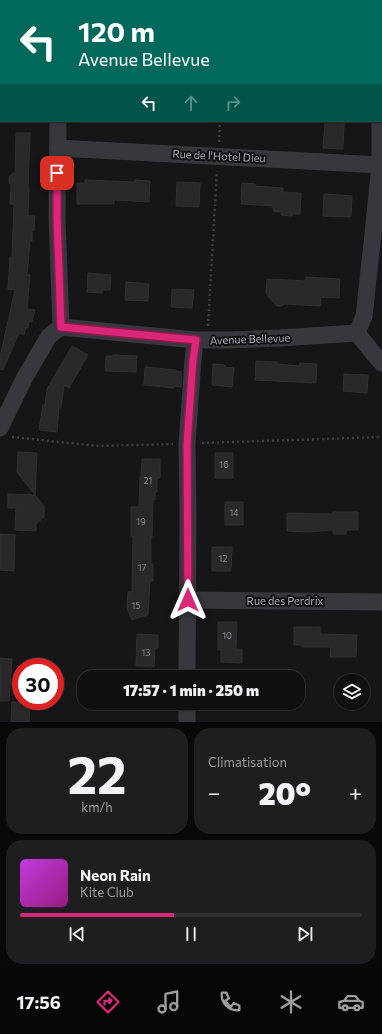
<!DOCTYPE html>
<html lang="fr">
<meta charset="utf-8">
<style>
:root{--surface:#101012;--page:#1e1e20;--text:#f1f3f6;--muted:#9c9d9f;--line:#303032;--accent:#db2777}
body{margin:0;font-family:Commissioner,sans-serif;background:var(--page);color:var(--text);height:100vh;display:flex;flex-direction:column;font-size:15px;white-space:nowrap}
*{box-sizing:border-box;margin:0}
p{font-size:13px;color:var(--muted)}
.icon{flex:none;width:22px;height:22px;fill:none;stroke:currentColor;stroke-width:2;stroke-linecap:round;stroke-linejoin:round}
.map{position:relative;height:722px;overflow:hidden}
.panel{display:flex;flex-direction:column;gap:6px;padding:6px;background:#09090a;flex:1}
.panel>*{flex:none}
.hud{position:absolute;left:0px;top:0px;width:382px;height:122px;box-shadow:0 1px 3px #0004,0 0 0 1px var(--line);background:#00695c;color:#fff;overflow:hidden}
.fabs{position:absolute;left:334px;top:674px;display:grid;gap:8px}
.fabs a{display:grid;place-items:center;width:36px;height:36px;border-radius:50%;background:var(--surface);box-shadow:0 1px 3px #0004,0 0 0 1px var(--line);font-size:20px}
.speed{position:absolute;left:12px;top:658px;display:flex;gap:8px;font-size:20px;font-weight:700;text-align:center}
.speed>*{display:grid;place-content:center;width:52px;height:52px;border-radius:50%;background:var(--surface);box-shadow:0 1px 3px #0004,0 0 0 1px var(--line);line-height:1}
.speed .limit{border:6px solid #d22;background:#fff;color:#111}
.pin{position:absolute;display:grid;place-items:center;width:34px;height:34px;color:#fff;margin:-17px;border-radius:8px;box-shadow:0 2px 6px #0006}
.me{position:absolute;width:44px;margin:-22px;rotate:0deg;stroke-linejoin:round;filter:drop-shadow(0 0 3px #0008)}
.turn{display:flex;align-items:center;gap:14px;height:84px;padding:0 12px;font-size:18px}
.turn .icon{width:52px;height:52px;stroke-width:2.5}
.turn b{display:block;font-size:28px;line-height:34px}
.lanes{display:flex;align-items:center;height:38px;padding:0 12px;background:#0003;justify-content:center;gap:20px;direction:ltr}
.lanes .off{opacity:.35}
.big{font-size:30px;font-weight:800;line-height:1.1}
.panel .card{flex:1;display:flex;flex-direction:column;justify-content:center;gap:6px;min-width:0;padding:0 14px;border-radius:16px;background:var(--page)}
.panel .dial{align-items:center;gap:0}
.dial b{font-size:52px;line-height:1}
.song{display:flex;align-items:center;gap:12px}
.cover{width:48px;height:48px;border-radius:6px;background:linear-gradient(135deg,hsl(290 70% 55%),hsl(310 70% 35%))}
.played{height:4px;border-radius:2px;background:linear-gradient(90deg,var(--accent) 45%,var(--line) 45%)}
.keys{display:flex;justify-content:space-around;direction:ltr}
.heat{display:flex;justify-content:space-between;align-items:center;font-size:22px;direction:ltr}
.panel .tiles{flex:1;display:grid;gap:6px;grid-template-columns:1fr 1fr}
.card:last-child{grid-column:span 2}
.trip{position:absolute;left:77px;top:670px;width:228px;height:40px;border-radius:16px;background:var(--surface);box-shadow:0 1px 3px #0004,0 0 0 1px var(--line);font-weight:800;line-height:40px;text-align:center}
.tabs{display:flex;height:64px;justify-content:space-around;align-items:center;background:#060607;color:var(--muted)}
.tabs .icon{width:28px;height:28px}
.tabs .active{color:var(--accent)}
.tabs b{font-size:18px;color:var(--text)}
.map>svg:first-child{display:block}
.building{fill:#29292c;stroke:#303034}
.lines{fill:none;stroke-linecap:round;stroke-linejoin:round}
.path{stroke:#3d3f44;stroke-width:2.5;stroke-dasharray:2 3;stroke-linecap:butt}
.minor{stroke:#37383d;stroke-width:17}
.route-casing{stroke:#8e194d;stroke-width:10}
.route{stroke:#db2777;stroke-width:7}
.labels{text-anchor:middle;stroke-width:4;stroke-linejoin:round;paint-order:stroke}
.number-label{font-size:9px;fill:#888b94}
.street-label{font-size:11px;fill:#a8adb8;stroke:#111113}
</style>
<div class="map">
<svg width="382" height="722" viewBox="0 0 382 722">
<rect width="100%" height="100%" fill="#161618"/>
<g class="building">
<polygon points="325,122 344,123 343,149 323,148"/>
<polygon points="16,133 30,133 28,188 29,188 28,216 35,216 34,230 32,230 32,241 30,241 27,275 30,275 27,309 35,310 32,322 29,321 28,328 26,327 24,335 19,333 3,370 0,369 0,357 15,290 8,289 10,257 12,257 14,204 10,204 11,185 9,183 9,177 13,173 15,173"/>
<polygon points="85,180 135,182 135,180 150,181 149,202 114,200 114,204 77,204 77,183 85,183"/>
<polygon points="177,182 200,183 199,207 176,206"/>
<polygon points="242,183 255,184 255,186 283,188 283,192 301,193 300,214 292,214 292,216 281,215 281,212 273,211 273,206 241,204"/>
<polygon points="324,194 352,196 351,217 323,216"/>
<polygon points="88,273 111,275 110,290 102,290 102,293 87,292"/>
<polygon points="306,277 340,279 339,298 321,297 320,306 284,304 282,306 277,306 266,294 267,279 306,281"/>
<polygon points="126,282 149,284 148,301 125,300"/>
<polygon points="172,289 194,290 192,308 171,307"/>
<polygon points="72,346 88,355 69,388 64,385 61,408 59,408 57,432 39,430 43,405 45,405 47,389"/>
<polygon points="113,355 137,356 136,372 105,371 106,356 113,356"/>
<polygon points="256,361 277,362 277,364 299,366 300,363 317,364 316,383 255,380"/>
<polygon points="213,364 225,365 225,367 234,368 232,387 212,385"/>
<polygon points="145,367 176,370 176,371 182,372 181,387 174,386 174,388 144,385"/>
<polygon points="344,374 368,375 367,393 343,391"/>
<polygon points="18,452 37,453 35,495 17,472"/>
<rect x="215" y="453" width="18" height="25"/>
<polygon points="142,459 160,459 160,478 157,478 157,492 155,492 155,500 153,499 152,537 151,537 151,564 153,564 153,581 150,581 148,615 132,620 127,608 128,592 132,592 133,536 131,536 131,507 139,507 140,477 141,477"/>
<polygon points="8,494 35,495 44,506 44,517 36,524 36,531 15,530 16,508 8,508"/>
<rect x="225" y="502" width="18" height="23"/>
<polygon points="333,512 358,512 358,530 346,530 346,534 333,534 333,530 308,532 287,531 287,513 333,514"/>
<polygon points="0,534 15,535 14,571 0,570"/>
<polygon points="212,547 232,547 231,571 212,571"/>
<polygon points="218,622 237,622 236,649 242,649 242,663 221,662 221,650 218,650"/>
<polygon points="294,627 320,627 320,634 357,635 356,657 330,657 331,647 302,647 302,645 294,645"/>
<polygon points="137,634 158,635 158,648 155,648 154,667 136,666"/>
<polygon points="0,658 12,659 9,701 0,701"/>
<polygon points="12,702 30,703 29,722 11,722"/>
</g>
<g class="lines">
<g class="path">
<polyline points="226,1 226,0"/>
<polyline points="219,142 220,121"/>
<polyline points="208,326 217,171"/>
<polyline points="12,437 98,446 173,444"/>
<polyline points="202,443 382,437"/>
</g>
<g class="minor">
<polyline points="373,0 373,1"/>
<polyline points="73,1 73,0"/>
<polyline points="381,77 381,89"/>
<polyline points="58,121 57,218 61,327 195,340 228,340 279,338 357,333"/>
<polyline points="58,148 380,165"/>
<polyline points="357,333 364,316 373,234 380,165 380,121"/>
<polyline points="357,333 373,353 382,363"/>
<polyline points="0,428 25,377 49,336 61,327"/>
<polyline points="188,600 382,602"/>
<polyline points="187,677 188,513 187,444 193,360 195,340"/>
<polyline points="187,722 187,703"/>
</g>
</g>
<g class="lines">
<g class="route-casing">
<polyline id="route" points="57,173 57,218 61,327 196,340 193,360 187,444 188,600"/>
</g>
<use href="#route" class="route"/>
</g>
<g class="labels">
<g class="number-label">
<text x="224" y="468">16</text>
<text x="148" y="484">21</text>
<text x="234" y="516">14</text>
<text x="141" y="525">19</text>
<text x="223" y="562">12</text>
<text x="142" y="571">17</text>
<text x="136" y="609">15</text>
<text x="227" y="639">10</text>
<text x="146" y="656">13</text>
</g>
<g class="street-label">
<text transform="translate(219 156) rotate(3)" y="4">Rue de l'Hotel Dieu</text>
<text transform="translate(250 339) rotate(-2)" y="4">Avenue Bellevue</text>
<text x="285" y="605">Rue des Perdrix</text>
</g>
</g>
</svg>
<div class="fabs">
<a><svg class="icon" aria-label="layers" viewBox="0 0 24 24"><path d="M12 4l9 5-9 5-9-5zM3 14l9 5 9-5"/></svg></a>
</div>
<div class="speed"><div class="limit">30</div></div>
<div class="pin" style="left:57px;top:173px;background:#d93025"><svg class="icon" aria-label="arrive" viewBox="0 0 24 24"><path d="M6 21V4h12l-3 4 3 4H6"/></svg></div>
<svg class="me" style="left:188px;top:600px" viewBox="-20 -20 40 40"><path d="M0-17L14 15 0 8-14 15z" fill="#db2777" stroke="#fff" stroke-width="4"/></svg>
<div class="trip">17:57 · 1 min · 250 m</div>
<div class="hud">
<div class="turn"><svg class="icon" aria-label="left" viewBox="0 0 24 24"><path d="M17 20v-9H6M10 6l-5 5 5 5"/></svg><div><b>120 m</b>Avenue Bellevue</div></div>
<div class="lanes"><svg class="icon" aria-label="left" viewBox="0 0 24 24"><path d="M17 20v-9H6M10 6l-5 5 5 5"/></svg><svg class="icon off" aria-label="ahead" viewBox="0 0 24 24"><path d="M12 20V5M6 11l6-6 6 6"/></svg><svg class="icon off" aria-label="right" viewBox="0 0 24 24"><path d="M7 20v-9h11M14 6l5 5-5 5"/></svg></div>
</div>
</div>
<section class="panel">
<div class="tiles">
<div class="card dial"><b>22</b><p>km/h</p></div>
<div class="card"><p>Climatisation</p>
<div class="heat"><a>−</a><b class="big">20°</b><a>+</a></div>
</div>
<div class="card">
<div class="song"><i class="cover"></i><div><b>Neon Rain</b><p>Kite Club</p></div></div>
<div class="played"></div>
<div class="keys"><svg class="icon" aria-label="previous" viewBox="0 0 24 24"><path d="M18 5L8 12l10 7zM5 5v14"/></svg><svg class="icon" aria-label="pause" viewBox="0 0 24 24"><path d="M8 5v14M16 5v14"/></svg><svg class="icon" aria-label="next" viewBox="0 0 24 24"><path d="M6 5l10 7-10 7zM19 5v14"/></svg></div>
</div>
</div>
</section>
<nav class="tabs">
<b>17:56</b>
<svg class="icon active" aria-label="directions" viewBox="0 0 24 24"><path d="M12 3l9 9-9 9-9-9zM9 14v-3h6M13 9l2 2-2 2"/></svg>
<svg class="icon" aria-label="music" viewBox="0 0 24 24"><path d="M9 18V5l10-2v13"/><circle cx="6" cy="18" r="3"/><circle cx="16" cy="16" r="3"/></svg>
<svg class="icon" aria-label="phone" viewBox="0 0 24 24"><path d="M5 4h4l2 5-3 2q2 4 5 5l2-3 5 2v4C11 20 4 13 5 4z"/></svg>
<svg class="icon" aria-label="climate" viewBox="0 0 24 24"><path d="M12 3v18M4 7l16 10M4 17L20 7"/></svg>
<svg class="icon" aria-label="car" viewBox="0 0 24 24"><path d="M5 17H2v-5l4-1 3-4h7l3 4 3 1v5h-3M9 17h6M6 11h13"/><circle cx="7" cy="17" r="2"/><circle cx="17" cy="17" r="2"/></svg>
</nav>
